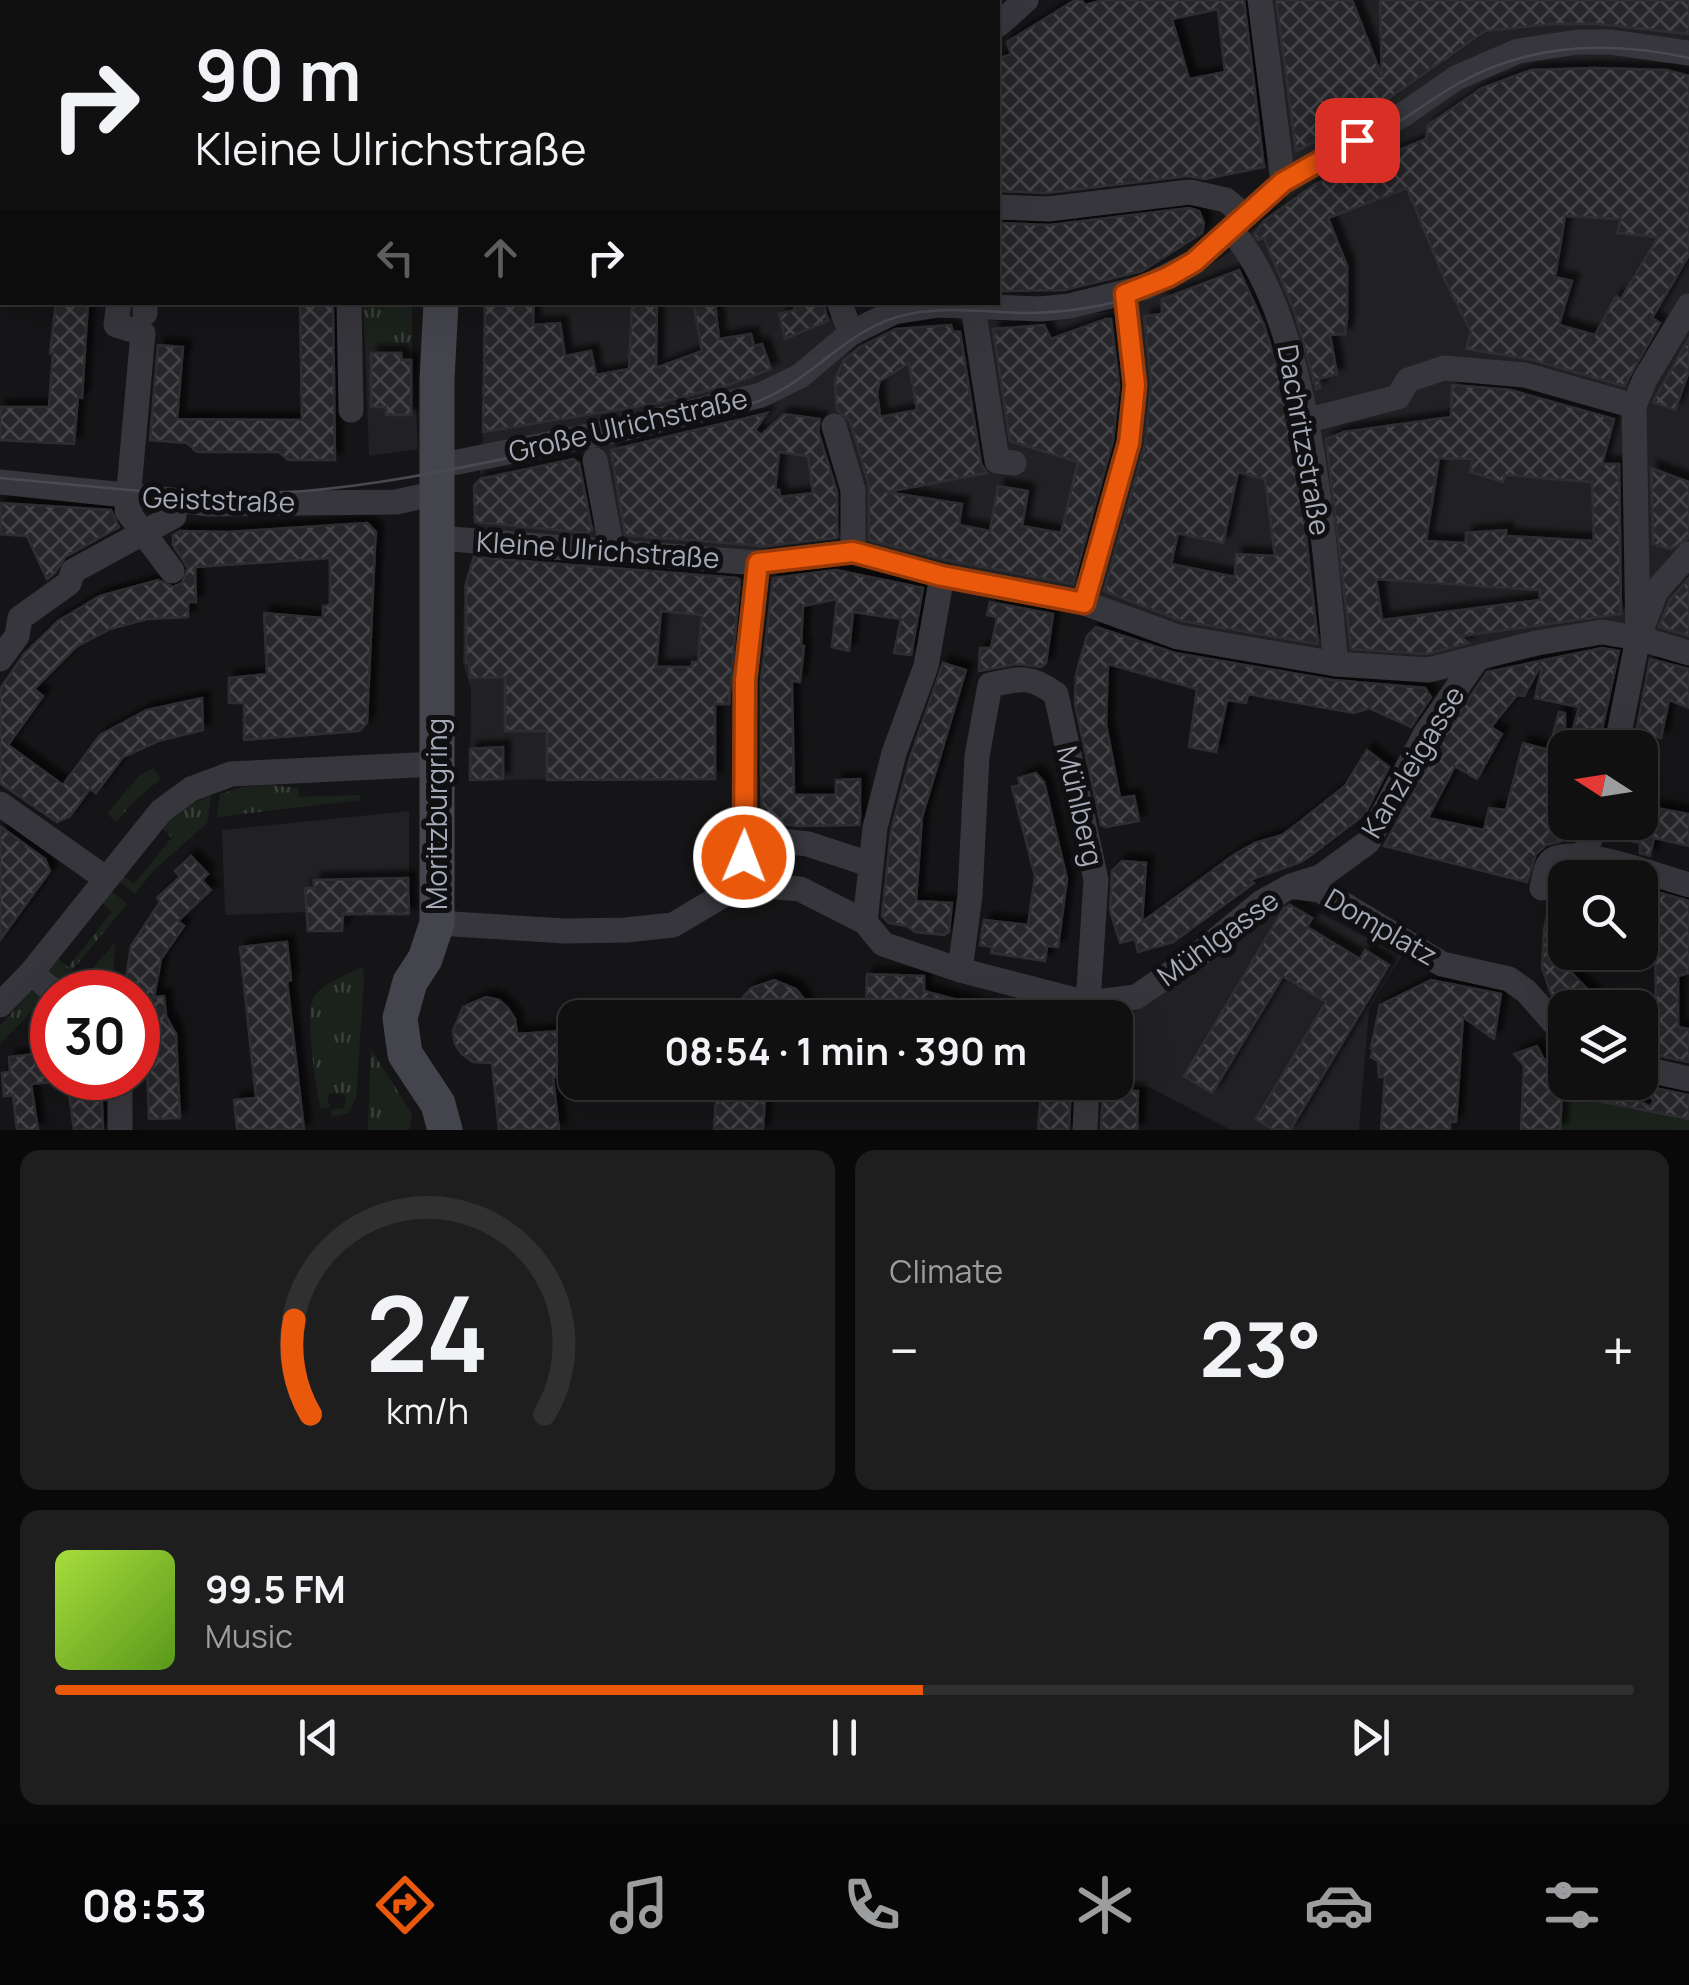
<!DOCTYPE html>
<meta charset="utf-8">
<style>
:root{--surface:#101011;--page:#1e1e1f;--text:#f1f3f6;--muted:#9c9d9f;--line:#303031;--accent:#ea580c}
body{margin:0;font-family:Manrope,sans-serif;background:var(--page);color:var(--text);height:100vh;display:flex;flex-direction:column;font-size:38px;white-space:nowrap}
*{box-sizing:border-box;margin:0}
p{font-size:32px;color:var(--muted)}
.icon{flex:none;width:55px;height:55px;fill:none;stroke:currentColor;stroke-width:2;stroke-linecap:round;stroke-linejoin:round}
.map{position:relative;height:1130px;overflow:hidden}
.drawer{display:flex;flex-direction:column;gap:20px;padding:20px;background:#090909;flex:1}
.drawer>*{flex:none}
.banner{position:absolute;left:0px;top:0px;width:1000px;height:305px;box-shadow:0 10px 40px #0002,0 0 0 2px var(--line);background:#101011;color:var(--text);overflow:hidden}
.needle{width:65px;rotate:282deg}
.controls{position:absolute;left:1548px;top:730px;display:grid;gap:20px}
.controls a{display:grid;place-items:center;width:110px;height:110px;border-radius:20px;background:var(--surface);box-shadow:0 10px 40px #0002,0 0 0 2px var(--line);font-size:50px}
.speed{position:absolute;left:30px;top:970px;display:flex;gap:20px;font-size:50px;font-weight:700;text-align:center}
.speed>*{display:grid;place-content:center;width:130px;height:130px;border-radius:50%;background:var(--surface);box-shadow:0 10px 40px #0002,0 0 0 2px var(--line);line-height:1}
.speed .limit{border:15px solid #d22;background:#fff;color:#111}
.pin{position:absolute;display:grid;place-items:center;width:85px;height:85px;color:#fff;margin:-42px;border-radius:20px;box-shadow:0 5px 15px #0006}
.me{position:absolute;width:110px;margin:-55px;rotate:1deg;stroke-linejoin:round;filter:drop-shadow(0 0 8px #0008)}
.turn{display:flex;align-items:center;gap:35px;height:210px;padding:0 30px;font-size:45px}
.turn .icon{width:130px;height:130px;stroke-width:2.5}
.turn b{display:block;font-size:70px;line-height:85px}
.lanes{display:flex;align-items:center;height:95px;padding:0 30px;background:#0003;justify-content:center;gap:50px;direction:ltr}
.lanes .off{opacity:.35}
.big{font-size:75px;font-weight:700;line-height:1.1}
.drawer .card{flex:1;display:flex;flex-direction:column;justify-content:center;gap:15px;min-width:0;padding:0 35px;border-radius:20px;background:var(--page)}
.drawer .dial{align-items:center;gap:0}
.dial svg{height:260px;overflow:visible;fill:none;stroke:var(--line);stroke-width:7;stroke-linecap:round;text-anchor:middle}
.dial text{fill:var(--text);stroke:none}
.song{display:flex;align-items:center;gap:30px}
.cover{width:120px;height:120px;border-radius:15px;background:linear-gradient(135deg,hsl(80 70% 55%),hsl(90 70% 35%))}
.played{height:10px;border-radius:5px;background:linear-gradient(90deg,var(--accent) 55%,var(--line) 55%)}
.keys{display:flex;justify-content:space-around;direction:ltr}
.heat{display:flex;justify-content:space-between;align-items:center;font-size:55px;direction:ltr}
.drawer .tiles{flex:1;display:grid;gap:20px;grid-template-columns:1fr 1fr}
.card:last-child{grid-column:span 2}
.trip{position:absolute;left:558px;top:1000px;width:575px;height:100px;border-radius:20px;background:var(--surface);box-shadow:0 10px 40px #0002,0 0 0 2px var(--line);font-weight:700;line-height:100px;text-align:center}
.tab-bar{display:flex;height:160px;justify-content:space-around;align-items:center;background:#060607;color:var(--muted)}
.tab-bar .icon{width:70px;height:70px}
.tab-bar .active{color:var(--accent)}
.tab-bar b{font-size:45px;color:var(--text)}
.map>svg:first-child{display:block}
.built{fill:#212124}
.grass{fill:url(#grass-tufts)}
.garden{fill:#1b221c}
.building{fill:url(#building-cross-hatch);stroke:#2f2f33;stroke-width:2.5;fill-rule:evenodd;filter:url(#shadow)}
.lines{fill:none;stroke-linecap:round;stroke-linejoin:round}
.street{stroke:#36363c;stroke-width:25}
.secondary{stroke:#44454c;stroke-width:35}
.tram{stroke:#494a51;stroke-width:2.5}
.route-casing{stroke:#983908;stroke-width:25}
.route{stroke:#ea580c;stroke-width:18}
.labels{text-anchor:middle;stroke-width:10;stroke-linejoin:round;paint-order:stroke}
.street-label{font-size:28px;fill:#a6aab7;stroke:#101012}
</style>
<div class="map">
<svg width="1689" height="1130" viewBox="0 0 1689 1130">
<defs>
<pattern id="grass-tufts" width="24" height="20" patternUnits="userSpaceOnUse" patternTransform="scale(2.5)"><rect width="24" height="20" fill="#1b221c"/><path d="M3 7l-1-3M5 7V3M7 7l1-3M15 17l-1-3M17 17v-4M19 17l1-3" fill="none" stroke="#393f3b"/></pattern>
<pattern id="building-cross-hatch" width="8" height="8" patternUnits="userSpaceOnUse" patternTransform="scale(2.5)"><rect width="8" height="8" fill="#28282b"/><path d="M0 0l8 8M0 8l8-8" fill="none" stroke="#444448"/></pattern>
<filter id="shadow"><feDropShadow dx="7" dy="-7" stdDeviation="2.5" flood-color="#0009"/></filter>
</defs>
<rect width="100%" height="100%" fill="#151517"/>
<g class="built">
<polygon points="1264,0 1689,0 1689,640 1651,630 1427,668 1177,636 1083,597 840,537 762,549 743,583 731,704 715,704 715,779 470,780 471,690 463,663 464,584 481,529 475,522 474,486 480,479 483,432 485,303 832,303 872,333 948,318 1021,322 1121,310 1166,291 1223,257 1287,199"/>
<polygon points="412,343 418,449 369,456 365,344"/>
<polygon points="409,811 409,915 352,914 343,923 342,931 313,931 312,912 225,915 222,830"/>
<polygon points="1295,900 1402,956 1369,1009 1359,1130 1231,1130 1149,1087 1094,1088 1094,1083 1115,1082 1115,1040 1129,1029 1129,1016 1269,907"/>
</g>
<g class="grass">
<polygon points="363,303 412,303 412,343 365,344"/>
<polygon points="153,768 160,779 130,805 117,822 107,814 139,776"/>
<polygon points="269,785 298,788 299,797 360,795 360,800 217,817 220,794 243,787"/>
<path d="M211,796L207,823L153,871L135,894L118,880L122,875L134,884L172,838L161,827C173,812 192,802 211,796Z"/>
<polygon points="110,890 127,904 59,986 47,970 56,957 68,967 112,912 101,902"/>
<polygon points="115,943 113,992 94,990 92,992 71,992"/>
<path d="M360,968L363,969L364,979L356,1098L349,1113L332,1117L331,1110L344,1108L346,1099L344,1094L330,1093L327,1097L330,1107L321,1109C316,1090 305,1015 313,998C321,984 346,975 360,968Z"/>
<polygon points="41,991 47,996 0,1044 0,1026 30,992"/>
<polygon points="371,1049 412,1114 409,1130 368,1130"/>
</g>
<polygon class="garden" points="1562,1094 1689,1119 1689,1130 1560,1130"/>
<g class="building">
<path d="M1075,0H1082L1085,5L1104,0H1244L1264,167L1205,179L1188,176L1047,193L998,191V59L1011,54L1007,42ZM1218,9L1225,72L1189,79L1172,19Z"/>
<polygon points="1276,0 1352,0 1382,77 1380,0 1689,0 1689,34 1599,24 1552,24 1485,31 1352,124 1296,151"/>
<path d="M1595,68L1666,70L1689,76V255L1652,318L1660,323L1624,386L1529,359L1466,349L1471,332L1444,278L1407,188L1328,218L1347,266V319L1345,334L1330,335L1337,374L1318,379L1320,388L1316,389L1295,313L1264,238L1258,240L1254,235L1264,221L1315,184L1426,139L1428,125L1482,88L1531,70ZM1565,216L1621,219L1617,233L1658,237L1621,299L1616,296L1595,335L1559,325L1572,281L1555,277Z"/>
<polygon points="1189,208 1199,211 1204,223 1202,233 1142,271 1064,290 998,291 998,223 1050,225"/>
<path d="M1239,270L1264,325L1281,380L1302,500L1318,644L1182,621L1104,591L1145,445L1151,384L1144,316L1162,314V299ZM1238,472L1265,479L1275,556L1236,554L1235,577L1171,564L1178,533L1223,543Z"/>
<polygon points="56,302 88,302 82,398 78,397 74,444 0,440 0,407 49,407 53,353 50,353"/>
<polygon points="300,302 333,302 335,460 288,460 279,452 197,452 187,443 150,440 158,345 183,347 177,419 302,420"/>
<polygon points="485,302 534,302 533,325 560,323 565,356 591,351 596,375 629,369 632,302 657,302 656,368 702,351 693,302 715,302 719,339 751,334 754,346 762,344 771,369 726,386 658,403 483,432"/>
<polygon points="793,302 823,302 828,321 785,339 779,314 795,310"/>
<path d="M1106,319H1111L1119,385L1113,440L1073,584L946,560L869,540V485L850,421L837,410L836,401L835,379L844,360L860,347L896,329L951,325L953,332H960L981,464L987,473L886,492L962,504L959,525L990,531L998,486L1028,491L1022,526L1061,533L1078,462L1010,441L993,329L1044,325L1051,339ZM909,363L917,410L880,417L877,392L880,381Z"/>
<polygon points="1689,338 1689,371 1675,410 1653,402"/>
<polygon points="371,353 401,353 401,360 411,360 411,415 386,415 386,407 371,407"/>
<path d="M1452,385L1510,390L1614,419L1602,464H1619L1621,614L1461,636L1468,643L1427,654L1351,649L1326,439L1344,432L1451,417ZM1439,458L1473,459L1470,472L1503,482L1505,475L1592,482L1594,541L1506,536V530L1466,533V543L1426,541ZM1376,579L1540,590V600L1382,620Z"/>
<path d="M767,413L755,430L761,435L784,414L820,419L818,431L837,492V538L764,546L625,535L611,450ZM779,452L808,456L813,493L780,497L779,490H775Z"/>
<polygon points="573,459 579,463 592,530 588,533 475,522 474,486 480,479"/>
<polygon points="1651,468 1689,482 1689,538 1671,549 1653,544"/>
<polygon points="0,503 111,510 119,527 65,557 55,573 47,579 27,536 0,534"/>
<polygon points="367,523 376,532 375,546 367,723 359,731 244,740 244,703 229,703 229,678 267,674 264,613 323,618 323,606 330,605 330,558 195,567 196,602 188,602 188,617 147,619 110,629 76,647 34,689 43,696 8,745 63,785 100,735 147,710 202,698 203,730 158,741 123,757 96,793 90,789 70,816 57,822 0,783 0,689 24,654 58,621 100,596 158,580 173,587 182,583 188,568 173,545 173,535 180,531 227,532"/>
<path d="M474,557L737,578L740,580L729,704H715V779L547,780V731H505V677L470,678L469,663H466V584ZM661,611L702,615L698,662H692V667H656Z"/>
<polygon points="836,570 923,588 911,655 894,653 901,619 853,612 849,651 832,647 837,599 803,606 801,645 804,646 800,682 792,681 794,795 836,795 836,780 860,779 860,819 859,825 798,826 775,823 775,817 762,817 761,774 761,681 773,578"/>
<polygon points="1689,578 1689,636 1659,627 1670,600"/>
<polygon points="990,602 1053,614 1046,663 1041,667 1018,664 979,671 980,648 991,648 997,617 987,615"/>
<polygon points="1096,627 1175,653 1333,680 1425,688 1431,697 1411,727 1369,708 1354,713 1248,694 1246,703 1227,700 1216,752 1189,747 1197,689 1108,664 1106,724 1120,798 1134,796 1139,821 1106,827 1101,825 1075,704 1076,674 1087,636"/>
<polygon points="1602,648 1619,651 1598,748 1568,748 1579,707 1535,698 1542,668 1540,667 1524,696 1517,695 1491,727 1502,734 1477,779 1455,766 1428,818 1484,830 1489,808 1506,810 1523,743 1549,750 1559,712 1565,713 1565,822 1571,822 1562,841 1546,845 1536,854 1527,882 1384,846 1440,741 1487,672"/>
<polygon points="1650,659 1689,669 1689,708 1669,700 1661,738 1636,733"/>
<polygon points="943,663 966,670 922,817 916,901 952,903 949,932 944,935 915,932 907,926 889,923 882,916 891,831 910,758"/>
<polygon points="503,747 503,779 470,780 470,749"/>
<polygon points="1367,750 1389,767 1365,814 1314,853 1301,862 1250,880 1254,883 1173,942 1138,952 1135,939 1120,943 1110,910 1112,871 1122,861 1146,863 1142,922 1235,854 1255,843 1282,835 1293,827 1345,786"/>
<polygon points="1036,773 1044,782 1067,879 1058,947 1047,946 1045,961 991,953 992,947 980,945 984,920 1028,925 1035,876 1012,787 1020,785 1018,778"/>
<polygon points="1640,805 1689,814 1689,846 1654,838 1650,856 1640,853 1640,843 1621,839 1625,822 1640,822"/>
<polygon points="0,826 45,859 50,871 0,940"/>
<polygon points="191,856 208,874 202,880 211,890 178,921 184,926 161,959 154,997 164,996 166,1016 176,1034 180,1118 149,1119 146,1043 138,1042 138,992 124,992 131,946 160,902 157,898 180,877 175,871"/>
<polygon points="1565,873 1565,952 1571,952 1568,969 1606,1008 1562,1008 1551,994 1542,967 1544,930 1550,902 1555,898 1562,874"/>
<polygon points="408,878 409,914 343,914 342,931 308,931 305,888 314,888 314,880"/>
<polygon points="1640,887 1689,901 1689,973 1678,976 1678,1027 1689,1029 1689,1062 1640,1052 1640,1015 1656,1020 1655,928 1640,924"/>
<polygon points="1290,905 1312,918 1307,927 1360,959 1365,950 1389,965 1290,1130 1274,1130 1256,1119 1326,1002 1283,976 1212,1093 1184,1076 1284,908"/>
<polygon points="287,942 291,980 287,981 304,1130 237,1130 234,1100 256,1098 240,947"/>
<polygon points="867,974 924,976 924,991 1002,1012 1001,1018 887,1018 887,1005 866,1004"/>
<polygon points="774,980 796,989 804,999 809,1018 736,1018 743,997 751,988"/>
<polygon points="1431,980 1501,994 1494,1039 1463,1017 1456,1122 1450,1122 1450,1130 1381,1130 1385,1077 1379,1077 1378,1061 1371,1057 1373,1048 1371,1048 1380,1005"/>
<polygon points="486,997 499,1000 508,1008 515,1019 517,1034 575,1030 575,1076 553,1077 559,1130 499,1130 492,1063 473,1062 462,1054 455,1044 453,1031 463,1007"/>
<polygon points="1537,1046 1545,1061 1565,1066 1565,1082 1611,1082 1650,1107 1654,1101 1640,1085 1689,1095 1689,1119 1562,1094 1560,1130 1521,1130 1524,1066 1514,1054"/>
<polygon points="50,1052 52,1082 31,1084 38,1130 17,1130 13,1095 4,1096 2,1073 10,1072 9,1057"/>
<polygon points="67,1078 101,1078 103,1130 74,1130"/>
<polygon points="744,1082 766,1082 763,1130 714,1130 716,1098 743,1099"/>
<polygon points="1042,1082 1071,1082 1069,1130 1038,1130"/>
<polygon points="1103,1090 1138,1091 1137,1130 1101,1130"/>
</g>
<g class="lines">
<g class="street">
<polyline points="49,0 50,2"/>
<polyline points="673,0 675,2"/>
<polyline points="1260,0 1283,182"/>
<polyline points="363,2 363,0"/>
<polyline points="423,2 425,0"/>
<polyline points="998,25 1026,0"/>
<polyline points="0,187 2,187"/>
<polyline points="998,207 1048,209 1190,192 1226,200 1245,216"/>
<path d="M1231,230C1312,322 1323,542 1336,664"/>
<polyline points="119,302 116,325 143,333 127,511 172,571"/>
<polyline points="145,302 145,313"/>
<polyline points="349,302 351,410"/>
<polyline points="839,302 851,333"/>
<polyline points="973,307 997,461 1014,463"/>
<polyline points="1305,421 1398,397 1408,380 1444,368 1525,375 1634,406"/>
<polyline points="834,426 853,490 853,552"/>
<polyline points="595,460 612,551"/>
<polyline points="438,466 618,430 761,395 800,376 851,333 894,312 939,305 1040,309 1070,306 1146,287 1194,262 1283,182 1404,114 1456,78 1518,51 1578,42 1610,42 1689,53"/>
<polyline points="0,482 210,504 396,502 437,493"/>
<polyline points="438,538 758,563 853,552 942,576 1084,603 1178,637 1336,664 1428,670 1537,643 1602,632 1638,638 1689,653"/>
<polyline points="1084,603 1129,443 1135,385 1125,294"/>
<polyline points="1638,638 1634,406 1645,379 1689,306"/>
<polyline points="0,659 17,636 20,618 69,583 73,571 174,516"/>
<polyline points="1616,748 1638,638 1656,591 1689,554"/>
<polyline points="0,804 105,878"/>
<polyline points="745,837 745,680 758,563"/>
<polyline points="1584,856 1596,822"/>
<polyline points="742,884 745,837 808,844 869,864"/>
<polyline points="1296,887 1320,890 1442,964 1509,979 1526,991 1565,1035"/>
<path d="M1542,888C1544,879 1545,863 1554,859C1582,846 1659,877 1689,885"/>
<polyline points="865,922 875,828 894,753 926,666 942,576"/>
<polyline points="437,923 565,931 626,930 673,925 742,884 800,889 865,922 883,944 960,970 1087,1003 1136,997 1199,954 1262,902 1291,886 1320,877 1368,842 1426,733 1476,660"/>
<path d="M960,970L970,895L977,756L990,685C1021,678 1030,675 1056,694L1096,880L1087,1018"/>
<polyline points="31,973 54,992"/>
<polyline points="0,1005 31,973 161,811 191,789 231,774 436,764"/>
<polyline points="1640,1068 1689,1079"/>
<polyline points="120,1078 120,1130"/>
<polyline points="1085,1130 1087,1082"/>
</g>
<g class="secondary">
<polyline points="550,2 552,0"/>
<polyline points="441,302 437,379 437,923 425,959 410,982 400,1018 405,1054 438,1104 445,1130"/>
</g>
<path class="tram" d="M0,478C84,485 169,497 253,494C356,491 456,469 556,448C621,435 687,424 750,404C808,386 840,334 897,317C937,305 981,312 1022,313C1062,313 1101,308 1138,295C1204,271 1231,228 1282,188C1313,164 1351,150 1384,131C1410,116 1434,97 1461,82C1532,43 1611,41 1689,58"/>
</g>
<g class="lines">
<g class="route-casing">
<polyline id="route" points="744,857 745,680 758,563 853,552 942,576 1084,603 1129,443 1135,385 1125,294 1168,277 1194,262 1283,182 1357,140"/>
</g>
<use href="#route" class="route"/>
</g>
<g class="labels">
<g class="street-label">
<text transform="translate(628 425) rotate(-13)" y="10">Große Ulrichstraße</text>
<text transform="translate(1304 440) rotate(80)" y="10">Dachritzstraße</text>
<text transform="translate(219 500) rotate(2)" y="10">Geiststraße</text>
<text transform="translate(598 550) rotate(4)" y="10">Kleine Ulrichstraße</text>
<text transform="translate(1413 762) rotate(-59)" y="10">Kanzleigasse</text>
<text transform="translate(1080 806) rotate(77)" y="10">Mühlberg</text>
<text transform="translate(437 814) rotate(-90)" y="10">Moritzburgring</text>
<text transform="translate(1381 927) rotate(30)" y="10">Domplatz</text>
<text transform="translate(1218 938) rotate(-36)" y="10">Mühlgasse</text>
</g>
</g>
</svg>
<div class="controls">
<a><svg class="needle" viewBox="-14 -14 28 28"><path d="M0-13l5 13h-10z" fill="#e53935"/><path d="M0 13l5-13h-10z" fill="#9c9d9f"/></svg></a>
<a><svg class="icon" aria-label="search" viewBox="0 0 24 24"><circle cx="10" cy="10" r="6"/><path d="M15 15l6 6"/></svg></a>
<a><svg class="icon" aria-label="layers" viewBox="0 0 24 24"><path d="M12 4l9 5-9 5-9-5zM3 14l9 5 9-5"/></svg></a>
</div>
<div class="speed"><div class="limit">30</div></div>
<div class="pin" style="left:1357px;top:140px;background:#d93025"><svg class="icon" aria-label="arrive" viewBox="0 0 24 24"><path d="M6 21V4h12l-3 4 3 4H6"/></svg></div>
<svg class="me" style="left:744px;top:857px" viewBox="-20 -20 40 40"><circle r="17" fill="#ea580c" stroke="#fff" stroke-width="3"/><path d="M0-11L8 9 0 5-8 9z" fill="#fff"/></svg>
<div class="trip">08:54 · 1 min · 390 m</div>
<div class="banner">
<div class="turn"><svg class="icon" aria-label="right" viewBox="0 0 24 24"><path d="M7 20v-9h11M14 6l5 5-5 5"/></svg><div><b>90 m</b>Kleine Ulrichstraße</div></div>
<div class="lanes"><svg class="icon off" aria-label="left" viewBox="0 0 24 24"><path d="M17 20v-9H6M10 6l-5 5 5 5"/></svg><svg class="icon off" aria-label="ahead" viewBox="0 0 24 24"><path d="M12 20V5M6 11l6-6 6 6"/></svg><svg class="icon" aria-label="right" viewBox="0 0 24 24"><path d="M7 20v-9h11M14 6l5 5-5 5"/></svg></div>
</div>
</div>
<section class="drawer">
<div class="tiles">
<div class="card dial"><svg viewBox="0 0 100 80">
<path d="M14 69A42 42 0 1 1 86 69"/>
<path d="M14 69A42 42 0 0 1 9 40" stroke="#ea580c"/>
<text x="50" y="56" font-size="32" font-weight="700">24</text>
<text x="50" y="72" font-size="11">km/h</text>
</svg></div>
<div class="card"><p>Climate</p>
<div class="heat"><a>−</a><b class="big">23°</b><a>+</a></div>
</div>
<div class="card">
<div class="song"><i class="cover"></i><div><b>99.5 FM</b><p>Music</p></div></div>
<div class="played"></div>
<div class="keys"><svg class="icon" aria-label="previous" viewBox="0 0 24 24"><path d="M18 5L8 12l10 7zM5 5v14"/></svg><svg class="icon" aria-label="pause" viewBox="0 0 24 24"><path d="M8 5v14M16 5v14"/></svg><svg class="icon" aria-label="next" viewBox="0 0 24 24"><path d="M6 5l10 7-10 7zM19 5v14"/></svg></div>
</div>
</div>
</section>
<nav class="tab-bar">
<b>08:53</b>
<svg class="icon active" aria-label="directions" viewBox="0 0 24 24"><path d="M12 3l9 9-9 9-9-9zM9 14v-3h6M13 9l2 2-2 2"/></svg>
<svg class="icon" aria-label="music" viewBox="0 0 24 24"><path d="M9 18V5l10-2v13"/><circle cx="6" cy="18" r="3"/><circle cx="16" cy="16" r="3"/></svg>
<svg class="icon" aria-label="phone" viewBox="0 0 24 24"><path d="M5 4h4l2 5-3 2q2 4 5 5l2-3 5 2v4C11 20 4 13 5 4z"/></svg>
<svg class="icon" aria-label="climate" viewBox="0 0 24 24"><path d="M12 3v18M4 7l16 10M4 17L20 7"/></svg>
<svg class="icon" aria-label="car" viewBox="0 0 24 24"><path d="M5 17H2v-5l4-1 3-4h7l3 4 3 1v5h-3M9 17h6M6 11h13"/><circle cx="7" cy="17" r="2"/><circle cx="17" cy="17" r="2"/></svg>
<svg class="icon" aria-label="filters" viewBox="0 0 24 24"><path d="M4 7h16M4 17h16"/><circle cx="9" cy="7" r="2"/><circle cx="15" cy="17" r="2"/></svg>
</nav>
